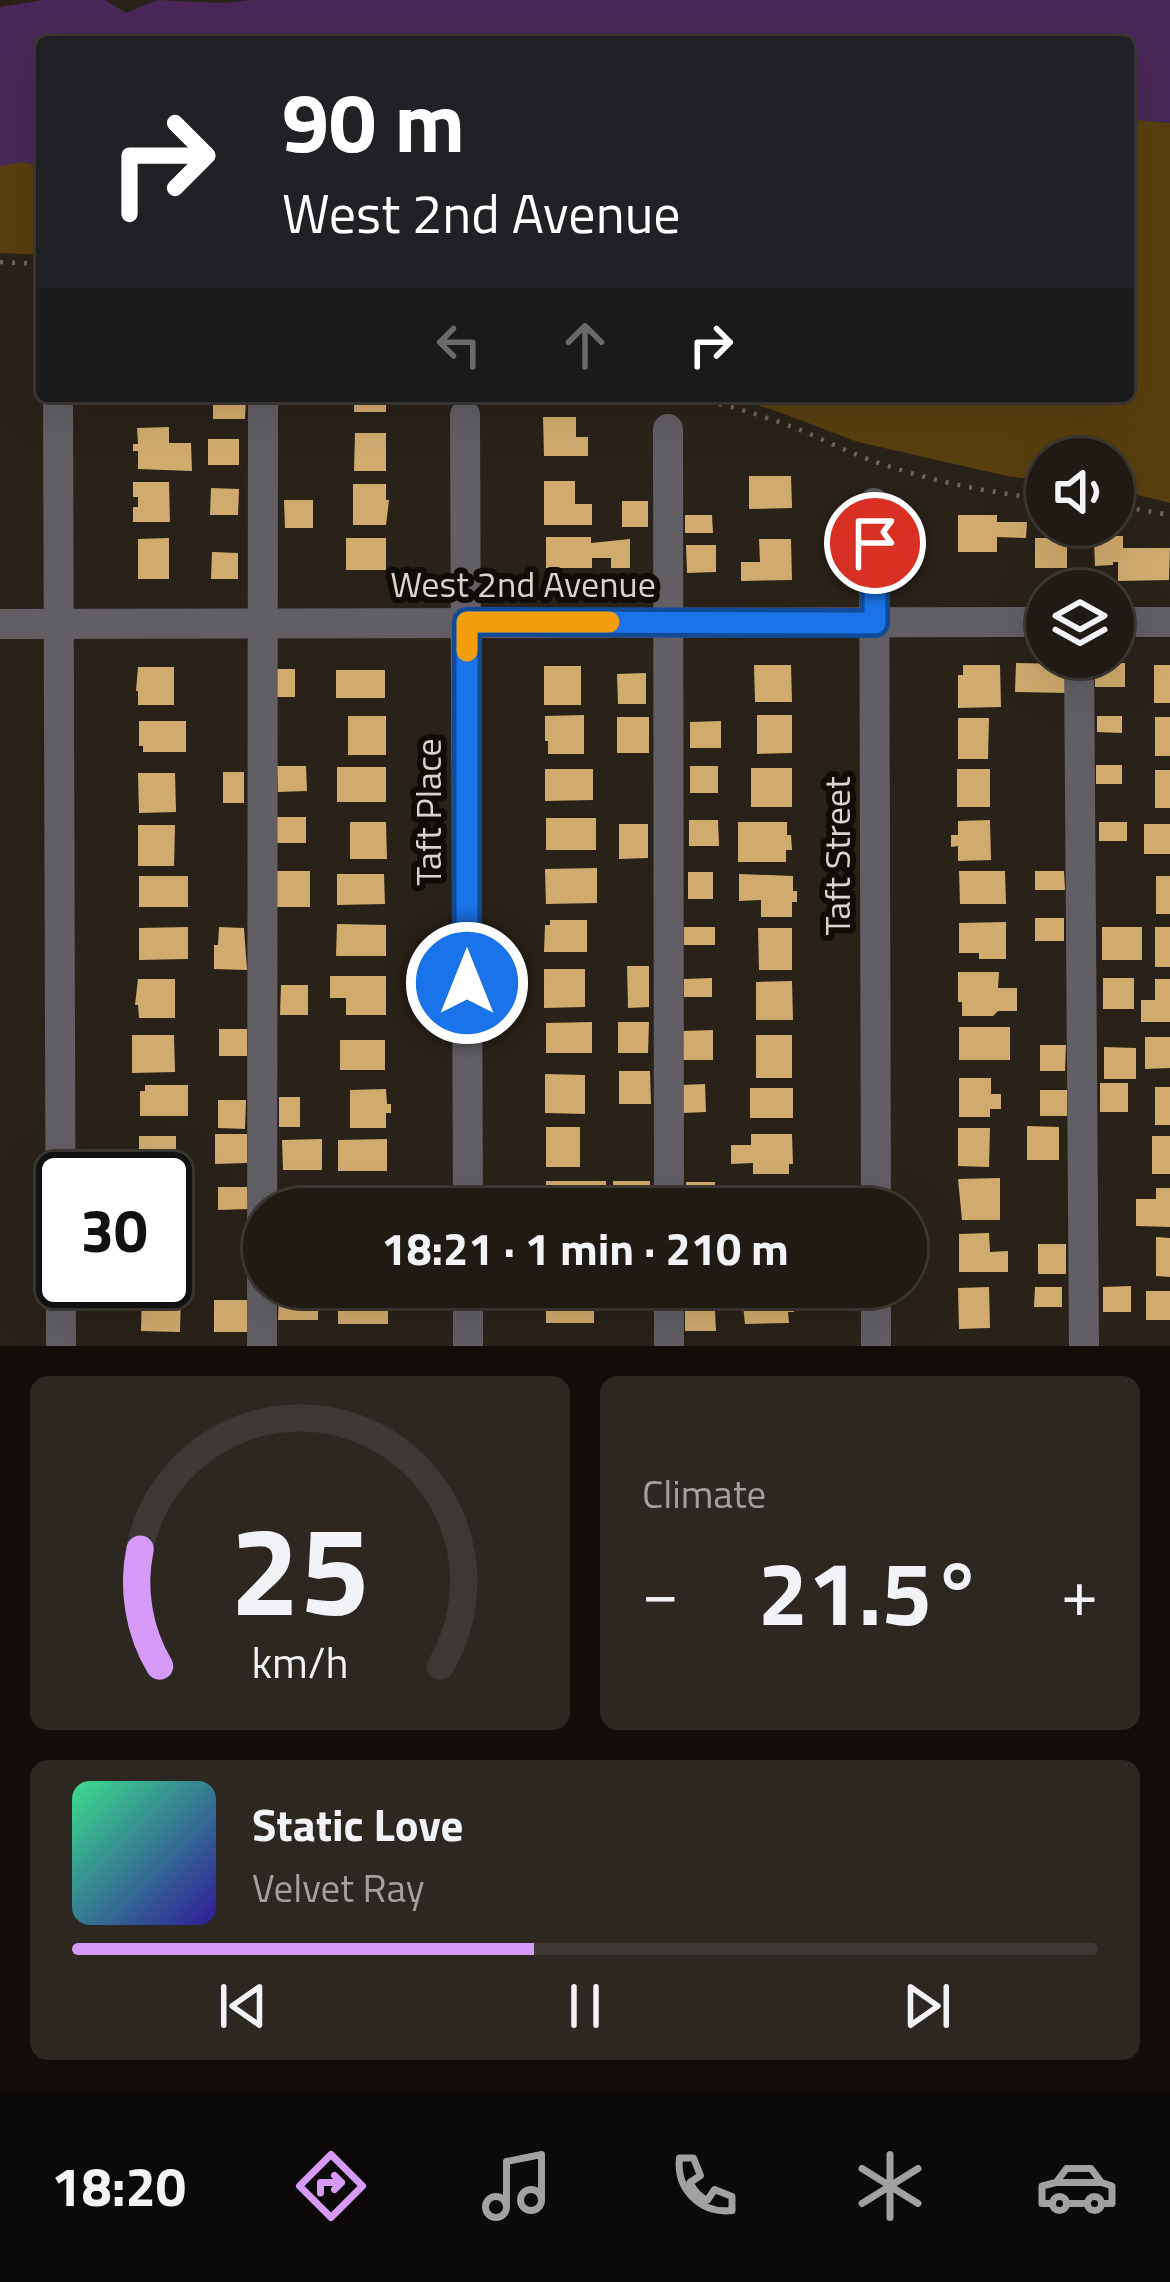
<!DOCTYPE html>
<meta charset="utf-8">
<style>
:root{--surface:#1f1a13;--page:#2c2721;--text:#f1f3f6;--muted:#a1a1a0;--line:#3c3833;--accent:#d89af8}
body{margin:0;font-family:"Titillium Web",sans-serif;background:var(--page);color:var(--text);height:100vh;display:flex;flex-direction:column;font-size:45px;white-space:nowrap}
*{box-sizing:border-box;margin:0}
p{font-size:39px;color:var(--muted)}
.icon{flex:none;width:66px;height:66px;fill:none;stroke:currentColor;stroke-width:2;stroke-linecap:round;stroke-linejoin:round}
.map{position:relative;height:1346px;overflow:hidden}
.panel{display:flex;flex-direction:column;gap:30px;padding:30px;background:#110e0a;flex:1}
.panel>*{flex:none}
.banner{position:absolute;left:36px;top:36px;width:1098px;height:366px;border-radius:12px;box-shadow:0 12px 48px #0002,0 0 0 3px var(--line);background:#202124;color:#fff;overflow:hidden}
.fabs{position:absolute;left:1026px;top:438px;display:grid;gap:24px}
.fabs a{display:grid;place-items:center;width:108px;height:108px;border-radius:50%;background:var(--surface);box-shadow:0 12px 48px #0002,0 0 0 3px var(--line);font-size:60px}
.speed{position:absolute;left:36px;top:1152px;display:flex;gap:24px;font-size:60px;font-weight:700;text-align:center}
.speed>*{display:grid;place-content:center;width:156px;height:156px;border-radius:50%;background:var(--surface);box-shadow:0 12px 48px #0002,0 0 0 3px var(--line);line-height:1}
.speed .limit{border:6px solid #111;border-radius:18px;background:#fff;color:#111}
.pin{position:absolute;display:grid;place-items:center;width:102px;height:102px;color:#fff;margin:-51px;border:6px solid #fff;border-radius:50%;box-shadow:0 3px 12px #0007}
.me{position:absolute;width:132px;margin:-66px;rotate:0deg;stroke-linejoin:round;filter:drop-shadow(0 0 9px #0008)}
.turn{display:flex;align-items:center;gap:42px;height:252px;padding:0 48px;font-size:54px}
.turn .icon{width:156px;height:156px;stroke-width:2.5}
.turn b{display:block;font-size:84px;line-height:102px}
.lanes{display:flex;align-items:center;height:114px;padding:0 48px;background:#0003;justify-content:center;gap:60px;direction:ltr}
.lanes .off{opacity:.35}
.big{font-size:90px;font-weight:700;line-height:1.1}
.panel .card{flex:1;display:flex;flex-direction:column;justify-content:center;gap:18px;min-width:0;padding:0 42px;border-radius:18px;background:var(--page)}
.panel .dial{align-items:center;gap:0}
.dial svg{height:312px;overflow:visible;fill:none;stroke:var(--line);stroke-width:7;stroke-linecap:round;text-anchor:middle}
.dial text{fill:var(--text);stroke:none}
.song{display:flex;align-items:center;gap:36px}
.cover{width:144px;height:144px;border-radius:18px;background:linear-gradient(135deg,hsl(150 70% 55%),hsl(250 70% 35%))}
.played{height:12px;border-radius:6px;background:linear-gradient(90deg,var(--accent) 45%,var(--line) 45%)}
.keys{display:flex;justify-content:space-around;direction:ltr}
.heat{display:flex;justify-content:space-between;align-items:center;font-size:66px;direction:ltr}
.panel .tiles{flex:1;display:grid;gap:30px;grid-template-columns:1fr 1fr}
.card:last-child{grid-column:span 2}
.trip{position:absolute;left:243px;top:1188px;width:684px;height:120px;border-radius:60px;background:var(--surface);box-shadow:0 12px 48px #0002,0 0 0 3px var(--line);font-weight:700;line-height:120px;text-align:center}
.tabs{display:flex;height:192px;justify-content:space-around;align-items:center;background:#0c0a08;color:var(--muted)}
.tabs .icon{width:84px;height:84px}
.tabs .active{color:var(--accent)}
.tabs b{font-size:54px;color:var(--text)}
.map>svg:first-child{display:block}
.green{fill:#583f0f}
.water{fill:#492859}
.building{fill:#d1ab6e}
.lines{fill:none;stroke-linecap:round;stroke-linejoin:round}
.path{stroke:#6d675f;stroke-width:4.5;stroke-dasharray:3 9;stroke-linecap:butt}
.minor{stroke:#625f64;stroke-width:30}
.route-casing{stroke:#114b97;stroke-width:30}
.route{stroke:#1a73e8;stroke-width:21}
.slow{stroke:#f59e0b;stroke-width:21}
.labels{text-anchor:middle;stroke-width:12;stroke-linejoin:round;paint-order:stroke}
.street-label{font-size:36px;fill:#d8d4cd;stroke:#0f0c08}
</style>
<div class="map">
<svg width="1170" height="1346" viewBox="0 0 1170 1346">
<rect width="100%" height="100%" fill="#292219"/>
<g class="green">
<polygon points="1128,119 1170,123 1170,503 1113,489 1113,459 1047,459 1047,481 1007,476 858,442 776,411 727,396 1128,396"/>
<polygon points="22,162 42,166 42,255 0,253 0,166"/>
</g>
<polygon class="water" points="44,0 105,0 126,13 157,0 222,3 250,0 1170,0 1170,123 1128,119 1128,42 42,42 42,166 22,162 0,166 0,7"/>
<g class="building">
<rect x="354" y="396" width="32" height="16"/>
<polygon points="213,397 246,398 245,419 213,419"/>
<polygon points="543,417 576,417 576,437 588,437 588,456 544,456"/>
<polygon points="169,427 169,443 191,443 192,471 138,469 138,451 133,451 133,444 138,444 137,428"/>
<polygon points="355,433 386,433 386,471 354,471"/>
<rect x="208" y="439" width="31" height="26"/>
<polygon points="749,476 791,476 792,508 749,509"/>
<polygon points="544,481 575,481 575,504 592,504 592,525 544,525"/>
<polygon points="133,482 169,482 170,522 133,522 133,507 138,507 138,497 133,497"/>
<polygon points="353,484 386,484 386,500 389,500 386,525 353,525"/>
<polygon points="211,488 239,489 238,515 210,515"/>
<polygon points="284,500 313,500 313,528 285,528"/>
<rect x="622" y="501" width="26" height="26"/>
<polygon points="685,515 712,515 713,533 685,533"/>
<polygon points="958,515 997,515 997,522 1027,522 1026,538 997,537 997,552 958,552"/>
<polygon points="1110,536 1123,536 1123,548 1170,548 1169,580 1118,581 1118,562 1113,562 1113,565 1095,566 1094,541 1110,540"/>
<polygon points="546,537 591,537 591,543 630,539 630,568 611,568 611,558 592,558 592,568 546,568"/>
<polygon points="169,538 169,579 138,579 138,539"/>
<rect x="346" y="538" width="40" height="32"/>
<rect x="1035" y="538" width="32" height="30"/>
<polygon points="759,539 791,539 792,580 741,581 741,562 760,562"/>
<polygon points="686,545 716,545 716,572 687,573"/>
<polygon points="212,552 238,553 238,579 211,579"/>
<polygon points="1016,663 1068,664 1068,693 1015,692"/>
<rect x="1095" y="663" width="30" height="24"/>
<polygon points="754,665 791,665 792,702 755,702"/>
<polygon points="963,665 1000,665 1001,707 958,708 958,675 963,675"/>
<rect x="1154" y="665" width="16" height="38"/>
<rect x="544" y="666" width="37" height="39"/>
<polygon points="138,667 174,667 174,705 138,705 138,691 136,691"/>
<rect x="277" y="669" width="18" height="28"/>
<rect x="336" y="670" width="49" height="28"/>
<polygon points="646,673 646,704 618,704 617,674"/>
<polygon points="584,715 584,754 548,754 548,741 545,741 545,716"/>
<polygon points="757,715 792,715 792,753 757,754"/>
<rect x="348" y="716" width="38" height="39"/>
<polygon points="1097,716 1122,716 1122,733 1097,732"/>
<rect x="617" y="717" width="32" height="36"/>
<rect x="1155" y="717" width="15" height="39"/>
<polygon points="958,718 989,718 988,759 958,759"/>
<polygon points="139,721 186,721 186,752 143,752 143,746 139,746"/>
<polygon points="721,721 721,748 690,748 690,722"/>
<rect x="1096" y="765" width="26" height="19"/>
<polygon points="277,766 306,766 307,791 278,792"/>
<rect x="690" y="766" width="28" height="27"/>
<rect x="337" y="767" width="49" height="35"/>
<rect x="751" y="768" width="41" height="39"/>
<polygon points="545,769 593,769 593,800 545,801"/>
<rect x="957" y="769" width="33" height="38"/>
<rect x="1155" y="770" width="15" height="38"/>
<rect x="223" y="772" width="21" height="31"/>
<polygon points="138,773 175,773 176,812 139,813"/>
<rect x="277" y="817" width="29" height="26"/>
<rect x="546" y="818" width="50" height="32"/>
<polygon points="689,820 718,820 719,846 689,846"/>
<polygon points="990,820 991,860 958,861 958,846 951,847 951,835 958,835 958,821"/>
<polygon points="350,822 386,822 387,859 350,859"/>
<polygon points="738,822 787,822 787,835 791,835 792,850 786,850 786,862 738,862"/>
<rect x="1099" y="822" width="28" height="19"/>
<polygon points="619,824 648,824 648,858 619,859"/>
<rect x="1144" y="824" width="26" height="30"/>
<polygon points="138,825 175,825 174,866 138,866"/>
<polygon points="597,868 597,903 546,904 545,869"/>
<rect x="273" y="871" width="37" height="36"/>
<polygon points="959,871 1005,871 1006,904 960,904"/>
<polygon points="1035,871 1064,871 1065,890 1035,890"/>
<rect x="688" y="872" width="25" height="27"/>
<polygon points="337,874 384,874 385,904 337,905"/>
<polygon points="739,874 793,876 793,891 797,891 797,902 792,902 792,917 761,917 761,900 739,901"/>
<rect x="139" y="876" width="49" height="31"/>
<rect x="1156" y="876" width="14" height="38"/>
<rect x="1035" y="918" width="29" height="23"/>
<polygon points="550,920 587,920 587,952 544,952 545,925 550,925"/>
<polygon points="1006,922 1006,959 979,959 979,953 959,953 959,923"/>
<polygon points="337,924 386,925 386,956 336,956"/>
<polygon points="188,927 188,959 139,960 139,928"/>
<polygon points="219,927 244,928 247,970 214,969 214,945 218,945"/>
<rect x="684" y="927" width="31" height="18"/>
<rect x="1102" y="927" width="40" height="33"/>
<rect x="1155" y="927" width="15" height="40"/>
<polygon points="758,928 792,928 792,970 759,970"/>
<polygon points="627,966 649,966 649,1007 628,1008"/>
<polygon points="544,969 585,969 585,1007 544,1008"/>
<polygon points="958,972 999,972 998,988 1017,988 1017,1011 998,1011 993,1016 962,1016 962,1002 958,1002"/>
<polygon points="330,976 386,976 386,1015 346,1015 346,998 330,998"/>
<polygon points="712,978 712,997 684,997 684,979"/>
<rect x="1103" y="978" width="31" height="31"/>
<polygon points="138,979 175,979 175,1018 139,1018 138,1005 135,1005"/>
<polygon points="1155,979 1170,979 1170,1022 1141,1022 1141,1000 1155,1000"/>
<polygon points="792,981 793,1020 756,1020 756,982"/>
<polygon points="281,985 308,985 308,1015 280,1015"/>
<polygon points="592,1022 592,1053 546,1053 546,1023"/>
<polygon points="618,1022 649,1022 648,1053 618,1053"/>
<rect x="959" y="1027" width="51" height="33"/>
<rect x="219" y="1029" width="28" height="27"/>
<polygon points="713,1030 713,1060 683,1060 683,1031"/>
<polygon points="132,1035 174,1035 175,1072 132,1073"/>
<rect x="756" y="1035" width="36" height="43"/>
<polygon points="1145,1037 1170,1037 1170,1068 1145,1069"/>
<rect x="340" y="1040" width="45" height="30"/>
<polygon points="1040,1045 1066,1045 1065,1071 1040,1071"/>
<polygon points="1104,1047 1136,1048 1136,1079 1104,1079"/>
<polygon points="619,1071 650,1071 651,1104 619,1104"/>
<polygon points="545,1074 585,1075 585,1114 545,1113"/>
<polygon points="959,1078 991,1078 991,1094 1001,1094 1001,1109 990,1109 990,1117 959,1117"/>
<rect x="1100" y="1083" width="28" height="29"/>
<polygon points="705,1084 706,1112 683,1113 683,1085"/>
<polygon points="145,1085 188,1085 188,1116 140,1116 140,1091 145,1091"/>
<rect x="1155" y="1087" width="15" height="38"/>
<rect x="750" y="1088" width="43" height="30"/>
<polygon points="386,1089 387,1104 391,1104 391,1113 386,1113 386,1128 350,1128 350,1090"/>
<rect x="1040" y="1090" width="27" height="26"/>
<rect x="279" y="1097" width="21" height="30"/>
<polygon points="218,1100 246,1100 245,1129 218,1128"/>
<polygon points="1027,1126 1059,1127 1059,1160 1027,1160"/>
<rect x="546" y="1127" width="34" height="40"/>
<polygon points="958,1128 990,1128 989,1167 958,1166"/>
<polygon points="215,1134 247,1134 247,1163 215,1164"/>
<polygon points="751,1134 792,1134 793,1164 789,1164 789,1174 753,1174 753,1163 731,1164 731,1145 751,1145"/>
<polygon points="139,1136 176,1136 176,1174 139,1175"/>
<rect x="1152" y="1136" width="18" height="38"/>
<polygon points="322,1139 322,1170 283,1170 282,1140"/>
<polygon points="387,1139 387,1171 338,1171 338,1140"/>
<polygon points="1000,1178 1000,1220 962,1220 958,1179"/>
<rect x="546" y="1181" width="60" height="28"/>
<rect x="613" y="1181" width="37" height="28"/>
<rect x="686" y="1182" width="29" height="22"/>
<polygon points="218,1187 247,1187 248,1209 218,1210"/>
<rect x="762" y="1187" width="31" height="22"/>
<polygon points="165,1188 189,1188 190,1221 165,1221"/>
<polygon points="1156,1188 1170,1188 1170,1227 1136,1226 1136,1199 1156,1199"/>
<polygon points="282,1190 306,1190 306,1209 281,1209"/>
<polygon points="339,1190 387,1190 387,1204 392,1203 392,1209 339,1209"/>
<polygon points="989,1233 990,1252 1008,1251 1008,1272 959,1272 959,1234"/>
<polygon points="1156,1237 1170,1238 1170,1277 1156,1276"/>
<rect x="1038" y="1244" width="28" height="30"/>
<polygon points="1131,1286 1131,1312 1103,1312 1103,1287"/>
<polygon points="741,1287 789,1287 790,1293 793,1293 794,1312 788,1312 789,1323 745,1324"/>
<polygon points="989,1287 990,1328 959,1329 958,1288"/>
<polygon points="1035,1287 1062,1287 1062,1307 1034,1307"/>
<rect x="622" y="1290" width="30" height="20"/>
<rect x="546" y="1291" width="48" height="32"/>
<rect x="1146" y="1291" width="24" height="29"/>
<polygon points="142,1292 181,1292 180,1332 141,1331"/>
<polygon points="279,1292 318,1292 318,1320 278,1320"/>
<polygon points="338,1293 382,1293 382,1298 388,1298 388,1324 338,1324"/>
<rect x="214" y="1300" width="33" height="32"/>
<polygon points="685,1310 715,1310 716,1331 685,1331"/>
</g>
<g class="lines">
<g class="path">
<polyline points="0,262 42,264"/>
<path d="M684,396C726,404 768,417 808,433C830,443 853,454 876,462C931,481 989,493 1047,499"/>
<polyline points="1113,505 1170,515"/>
</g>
<g class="minor">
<polyline points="58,396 61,1346"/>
<polyline points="465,415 468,1209"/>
<polyline points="668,429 669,1209"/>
<polyline points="874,503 876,1209"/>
<polyline points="1113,622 1170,622"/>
<polyline points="0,624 1047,622"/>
<polyline points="1079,657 1084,1346"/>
<polyline points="468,1287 468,1346"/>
<polyline points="669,1287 669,1346"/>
<polyline points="876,1287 876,1346"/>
<polyline points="262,1346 263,396"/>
</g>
</g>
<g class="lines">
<g class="route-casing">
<polyline id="route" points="467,983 467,622 875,623 875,543"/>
</g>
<use href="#route" class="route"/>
<polyline class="slow" points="467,651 467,622 609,622"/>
</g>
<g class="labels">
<g class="street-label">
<text x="523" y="597">West 2nd Avenue</text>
<text transform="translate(428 812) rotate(-90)" y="13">Taft Place</text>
<text transform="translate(837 856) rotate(-90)" y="13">Taft Street</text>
</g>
</g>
</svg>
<div class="fabs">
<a><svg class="icon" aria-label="sound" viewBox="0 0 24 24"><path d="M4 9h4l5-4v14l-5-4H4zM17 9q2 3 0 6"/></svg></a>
<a><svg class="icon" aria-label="layers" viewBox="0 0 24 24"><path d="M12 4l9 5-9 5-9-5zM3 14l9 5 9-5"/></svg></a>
</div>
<div class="speed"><div class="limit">30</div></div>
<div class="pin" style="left:875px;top:543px;background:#d93025"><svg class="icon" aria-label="arrive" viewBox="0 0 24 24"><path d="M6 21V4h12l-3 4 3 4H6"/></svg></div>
<svg class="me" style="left:467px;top:983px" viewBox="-20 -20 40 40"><circle r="17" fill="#1a73e8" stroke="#fff" stroke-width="3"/><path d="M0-11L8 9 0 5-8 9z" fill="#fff"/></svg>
<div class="trip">18:21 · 1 min · 210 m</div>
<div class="banner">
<div class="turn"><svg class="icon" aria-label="right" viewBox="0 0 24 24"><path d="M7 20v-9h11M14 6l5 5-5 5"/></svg><div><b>90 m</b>West 2nd Avenue</div></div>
<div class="lanes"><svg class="icon off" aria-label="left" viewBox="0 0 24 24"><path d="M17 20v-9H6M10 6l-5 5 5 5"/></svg><svg class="icon off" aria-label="ahead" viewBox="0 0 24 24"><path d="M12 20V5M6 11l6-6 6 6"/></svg><svg class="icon" aria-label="right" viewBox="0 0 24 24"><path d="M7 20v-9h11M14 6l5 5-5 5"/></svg></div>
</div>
</div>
<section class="panel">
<div class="tiles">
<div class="card dial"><svg viewBox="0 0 100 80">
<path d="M14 69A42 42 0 1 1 86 69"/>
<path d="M14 69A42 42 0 0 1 9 39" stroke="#d89af8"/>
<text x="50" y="56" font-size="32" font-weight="700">25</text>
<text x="50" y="72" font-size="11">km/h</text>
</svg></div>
<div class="card"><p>Climate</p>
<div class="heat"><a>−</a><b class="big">21.5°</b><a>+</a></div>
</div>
<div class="card">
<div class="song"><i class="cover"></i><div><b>Static Love</b><p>Velvet Ray</p></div></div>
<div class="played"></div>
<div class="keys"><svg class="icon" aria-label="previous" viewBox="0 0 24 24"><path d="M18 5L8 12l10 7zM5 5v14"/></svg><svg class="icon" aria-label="pause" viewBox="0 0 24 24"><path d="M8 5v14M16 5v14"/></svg><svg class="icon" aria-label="next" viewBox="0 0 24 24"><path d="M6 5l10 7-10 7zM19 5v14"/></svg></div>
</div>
</div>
</section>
<nav class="tabs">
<b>18:20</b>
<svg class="icon active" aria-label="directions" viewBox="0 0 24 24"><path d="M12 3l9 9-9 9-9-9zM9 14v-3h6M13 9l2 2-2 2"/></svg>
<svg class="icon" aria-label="music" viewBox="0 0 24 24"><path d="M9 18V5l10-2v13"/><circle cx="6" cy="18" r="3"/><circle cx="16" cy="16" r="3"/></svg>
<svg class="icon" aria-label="phone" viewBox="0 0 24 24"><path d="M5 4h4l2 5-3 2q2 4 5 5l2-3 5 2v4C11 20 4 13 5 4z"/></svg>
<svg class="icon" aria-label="climate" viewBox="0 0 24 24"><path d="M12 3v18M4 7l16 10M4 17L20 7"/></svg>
<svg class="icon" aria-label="car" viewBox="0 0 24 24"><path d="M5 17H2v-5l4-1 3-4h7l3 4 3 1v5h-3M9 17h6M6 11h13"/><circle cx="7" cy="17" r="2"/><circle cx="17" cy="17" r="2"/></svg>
</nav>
